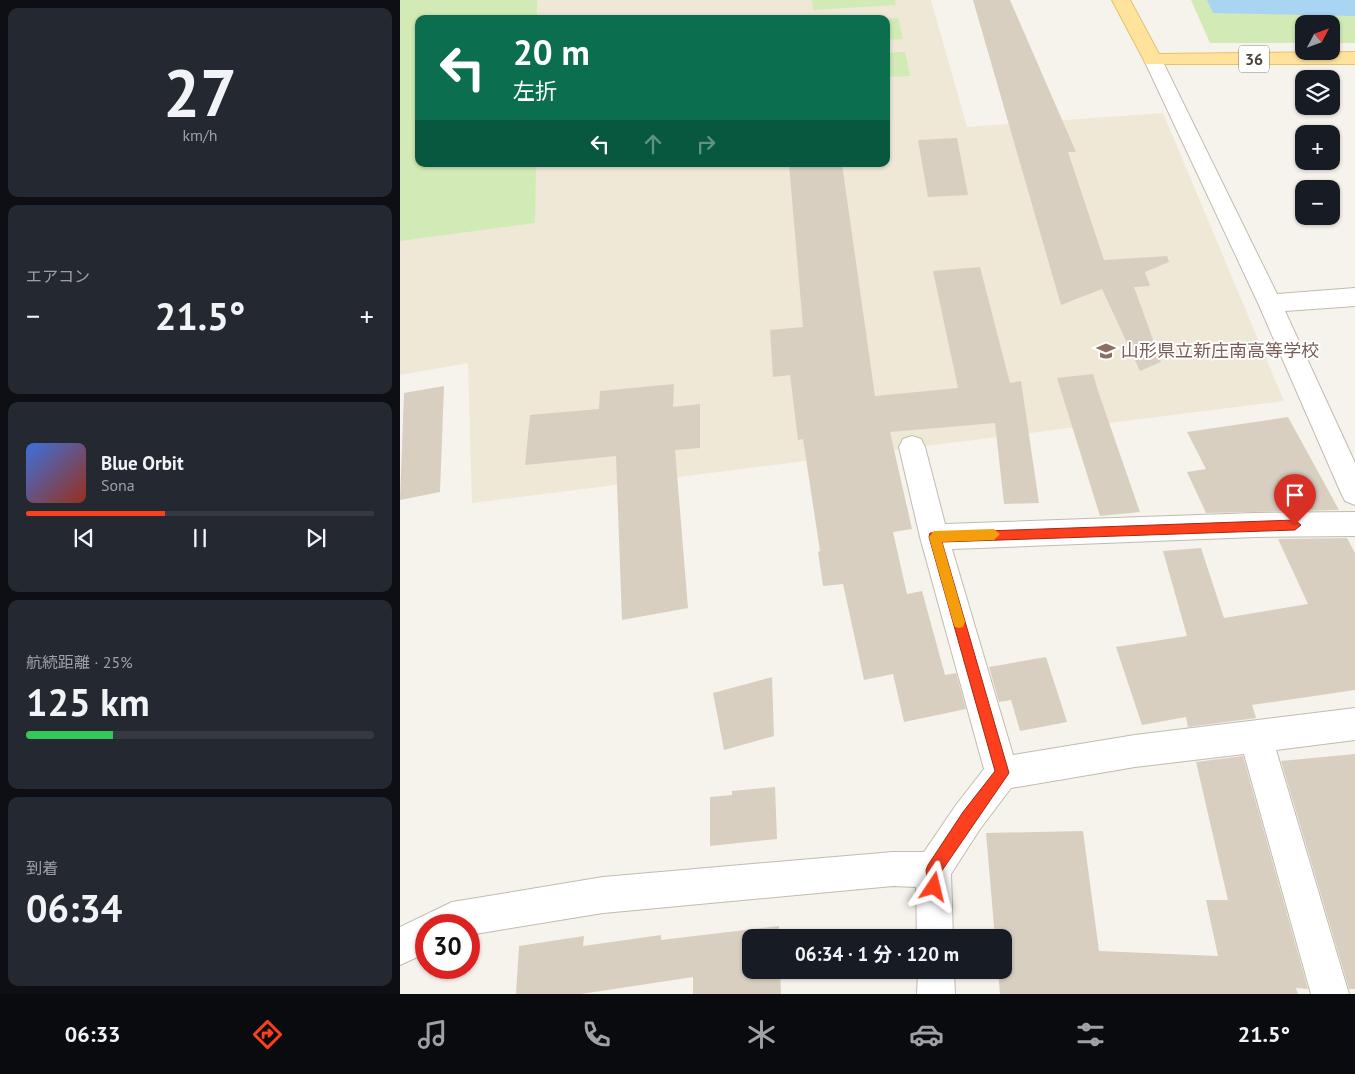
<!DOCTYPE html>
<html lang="ja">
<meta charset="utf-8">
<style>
:root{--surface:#171b24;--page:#242831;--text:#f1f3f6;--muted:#9ea1a6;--line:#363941;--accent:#fc3f1d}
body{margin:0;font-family:"PT Sans","Noto Sans JP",sans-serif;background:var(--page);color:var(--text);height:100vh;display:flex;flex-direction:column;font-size:19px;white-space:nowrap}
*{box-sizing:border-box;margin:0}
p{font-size:16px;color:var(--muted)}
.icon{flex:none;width:28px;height:28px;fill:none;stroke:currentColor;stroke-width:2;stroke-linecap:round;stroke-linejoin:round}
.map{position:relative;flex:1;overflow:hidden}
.side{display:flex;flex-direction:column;gap:8px;padding:8px;background:#0d0f14;width:400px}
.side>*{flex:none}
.guide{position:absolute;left:15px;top:15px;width:475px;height:152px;border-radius:10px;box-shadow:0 1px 4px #0004;background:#0b6e4f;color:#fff;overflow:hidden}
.needle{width:32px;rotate:49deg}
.fabs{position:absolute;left:895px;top:15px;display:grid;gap:10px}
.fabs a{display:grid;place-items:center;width:45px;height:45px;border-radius:10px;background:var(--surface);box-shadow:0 1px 4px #0004;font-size:25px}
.speed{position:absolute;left:15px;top:914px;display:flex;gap:10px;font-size:25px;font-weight:700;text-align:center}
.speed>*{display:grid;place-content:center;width:65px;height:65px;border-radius:50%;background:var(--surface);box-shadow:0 1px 4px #0004;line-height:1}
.speed .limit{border:8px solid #d22;background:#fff;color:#111}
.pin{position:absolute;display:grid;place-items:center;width:42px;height:42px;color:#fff;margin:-51px -21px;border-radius:50% 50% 50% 0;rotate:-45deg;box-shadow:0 0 5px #0007}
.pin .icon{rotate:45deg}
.me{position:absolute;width:55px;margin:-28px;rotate:10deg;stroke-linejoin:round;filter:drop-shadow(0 0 4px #0008)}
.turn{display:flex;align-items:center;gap:18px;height:105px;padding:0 15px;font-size:22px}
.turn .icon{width:65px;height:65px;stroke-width:2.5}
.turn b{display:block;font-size:35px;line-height:42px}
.lanes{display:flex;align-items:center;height:48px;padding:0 15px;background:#0003;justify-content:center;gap:25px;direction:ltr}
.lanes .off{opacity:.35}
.big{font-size:38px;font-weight:700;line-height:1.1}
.side .tile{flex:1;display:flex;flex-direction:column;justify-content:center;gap:8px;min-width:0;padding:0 18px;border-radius:10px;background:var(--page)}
.side .dial{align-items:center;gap:0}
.dial b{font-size:65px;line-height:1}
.song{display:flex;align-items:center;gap:15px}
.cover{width:60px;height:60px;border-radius:8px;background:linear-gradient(135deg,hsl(220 70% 55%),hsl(10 70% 35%))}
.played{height:5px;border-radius:2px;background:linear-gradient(90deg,var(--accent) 40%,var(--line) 40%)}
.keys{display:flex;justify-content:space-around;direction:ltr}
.heat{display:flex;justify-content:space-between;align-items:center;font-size:28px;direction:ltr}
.charge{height:8px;border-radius:4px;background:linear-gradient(90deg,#34c759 25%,var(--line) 0)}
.trip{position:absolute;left:342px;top:929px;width:270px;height:50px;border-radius:10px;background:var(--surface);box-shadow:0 1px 4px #0004;font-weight:700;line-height:50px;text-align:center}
.menu{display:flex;height:80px;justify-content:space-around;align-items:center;background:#090b0e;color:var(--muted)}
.menu .icon{width:35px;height:35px}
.menu .active{color:var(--accent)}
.menu b{font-size:22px;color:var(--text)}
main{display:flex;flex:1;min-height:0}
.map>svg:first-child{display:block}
.education{fill:#efe8d6;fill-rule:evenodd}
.green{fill:#d2eab5}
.water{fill:#a9d4f2}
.building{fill:#d8cfc1}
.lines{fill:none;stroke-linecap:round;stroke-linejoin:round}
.minor-casing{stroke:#c2bbae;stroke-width:2}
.major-casing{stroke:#e6c16a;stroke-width:2}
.minor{fill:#fff;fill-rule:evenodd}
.major{fill:#ffe39c;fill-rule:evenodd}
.route{fill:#fc3f1d;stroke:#a42913}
.slow{fill:#f59e0b}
.labels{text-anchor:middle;stroke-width:4;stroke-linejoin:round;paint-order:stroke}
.shield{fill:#fff;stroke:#817c74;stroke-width:1}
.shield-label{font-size:16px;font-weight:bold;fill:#4b4439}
.education-label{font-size:18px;fill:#785e54;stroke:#fff;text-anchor:start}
</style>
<main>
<section class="side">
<div class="tile dial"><b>27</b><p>km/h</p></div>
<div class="tile"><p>エアコン</p>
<div class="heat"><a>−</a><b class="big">21.5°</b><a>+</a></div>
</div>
<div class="tile">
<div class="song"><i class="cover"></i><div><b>Blue Orbit</b><p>Sona</p></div></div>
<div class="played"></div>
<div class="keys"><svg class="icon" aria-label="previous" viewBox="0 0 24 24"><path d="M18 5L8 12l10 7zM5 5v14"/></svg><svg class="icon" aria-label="pause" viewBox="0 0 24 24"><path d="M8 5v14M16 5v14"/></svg><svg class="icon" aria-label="next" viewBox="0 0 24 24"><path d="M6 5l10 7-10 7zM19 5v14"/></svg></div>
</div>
<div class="tile"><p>航続距離 · 25%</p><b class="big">125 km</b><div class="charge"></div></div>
<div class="tile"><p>到着</p><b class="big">06:34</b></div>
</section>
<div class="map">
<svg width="955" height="994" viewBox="0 0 955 994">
<rect width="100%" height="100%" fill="#f6f3ec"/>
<path class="education" d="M0,0H531L567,127L763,113L884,401L72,503L68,363L0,375ZM19,19H486V164H19Z"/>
<g class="green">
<polygon points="0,0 137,0 137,19 19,19 19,164 136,164 135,223 0,241"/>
<polygon points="412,0 495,0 496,5 413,10"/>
<polygon points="791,0 955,0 955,43 931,43 931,24 904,24 904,43 810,43"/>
<polygon points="498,18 503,39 486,40 485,19"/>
<polygon points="505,52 510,76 486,77 486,53"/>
</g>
<polygon class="water" points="807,0 955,0 955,16 813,13"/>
<g class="building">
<polygon points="573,0 610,0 676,152 668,152 704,260 767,256 769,262 745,272 750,286 734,287 761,362 740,371 702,289 661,305"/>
<polygon points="557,138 568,195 528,197 518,140"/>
<polygon points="389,164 442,164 475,396 558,388 533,271 580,267 610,383 621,381 639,503 604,504 595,423 490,432 512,529 493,532 507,594 522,591 545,675 556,673 566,709 504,722 493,674 464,680 443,584 423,586 418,552 420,551 403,439 398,440 390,375 373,377 370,330 403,327"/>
<polygon points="693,374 698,391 740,512 700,516 657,378"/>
<polygon points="274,384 273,407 300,404 300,448 275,450 288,608 222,620 216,456 125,465 130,415 199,409 200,391"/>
<polygon points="44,386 40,492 0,500 4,393"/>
<polygon points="888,417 939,510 806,513 787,472 806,469 787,432"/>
<polygon points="947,538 955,553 955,690 852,705 856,718 788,727 786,717 742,725 716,647 787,636 763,551 801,548 824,618 908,604 878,539"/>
<polygon points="646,657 667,722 620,731 611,700 599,702 589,667"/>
<polygon points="372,677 374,736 324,750 313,693"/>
<polygon points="955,754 955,989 949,989 881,761"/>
<polygon points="843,756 908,989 896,988 898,994 600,994 598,970 604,970 604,938 595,938 586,833 683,831 699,951 818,956 806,900 828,900 796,762"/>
<polygon points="375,787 377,839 310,846 310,797 332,795 332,791"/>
<polygon points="379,926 379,938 351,938 351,970 380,970 381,994 293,994 293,977 181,994 116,994 119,946 184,936 183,946 261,935 261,940"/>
</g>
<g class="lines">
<g class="minor-casing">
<g id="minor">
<polygon points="753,54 760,56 762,60 877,294 955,288 955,306 885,311 955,463 955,505 945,501 941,493 858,303 744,60 746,56"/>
<polygon points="512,436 521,439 525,447 545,524 855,513 955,512 955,536 855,537 552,549 613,755 735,735 955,708 955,740 876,750 949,994 911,994 844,754 735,767 611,788 580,829 551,874 553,938 517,938 516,887 493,886 203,913 69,935 69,925 26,925 26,953 0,965 0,927 52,902 203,877 493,852 524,852 556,805 584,769 520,537 499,447 503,439"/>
<polygon points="518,970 554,970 555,994 517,994"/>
</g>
</g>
<g class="major-casing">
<polygon id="major" points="712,0 730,0 759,54 955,52 955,64 746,64"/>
</g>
<use href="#minor" class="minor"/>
<use href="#major" class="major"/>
</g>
<polygon class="route" points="895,520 901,525 895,530 542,542 609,773 541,872 539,892 534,894 529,892 526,870 528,865 563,812 595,771 529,537 530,533"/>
<polygon class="slow" points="594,529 600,534 594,540 542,542 565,622 563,627 559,628 555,627 553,622 529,537 534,531"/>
<defs>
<g id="school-bare" transform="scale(1.5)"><path d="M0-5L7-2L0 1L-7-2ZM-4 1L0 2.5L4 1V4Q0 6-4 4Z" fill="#8d6e63" stroke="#fff" stroke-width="2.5" paint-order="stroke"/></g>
</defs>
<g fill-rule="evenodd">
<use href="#school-bare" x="706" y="351"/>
</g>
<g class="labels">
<rect class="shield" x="839" y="45.5" width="30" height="27" rx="4"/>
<g class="shield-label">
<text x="854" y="65">36</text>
</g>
<g class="education-label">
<text x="721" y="357">山形県立新庄南高等学校</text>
</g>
</g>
</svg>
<div class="fabs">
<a><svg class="needle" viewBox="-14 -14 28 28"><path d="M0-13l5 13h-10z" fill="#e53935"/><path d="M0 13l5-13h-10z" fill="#9ea1a6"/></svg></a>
<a><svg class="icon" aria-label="layers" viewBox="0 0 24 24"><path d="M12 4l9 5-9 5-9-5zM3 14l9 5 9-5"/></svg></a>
<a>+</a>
<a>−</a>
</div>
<div class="speed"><div class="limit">30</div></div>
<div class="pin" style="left:895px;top:525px;background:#d93025"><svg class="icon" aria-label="arrive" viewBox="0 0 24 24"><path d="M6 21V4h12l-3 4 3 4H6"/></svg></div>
<svg class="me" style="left:534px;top:887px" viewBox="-20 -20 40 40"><path d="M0-17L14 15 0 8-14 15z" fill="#fc3f1d" stroke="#fff" stroke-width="4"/></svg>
<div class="trip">06:34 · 1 分 · 120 m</div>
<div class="guide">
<div class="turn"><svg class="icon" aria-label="left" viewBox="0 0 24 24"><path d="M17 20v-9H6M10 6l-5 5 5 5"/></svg><div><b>20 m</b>左折</div></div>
<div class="lanes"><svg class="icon" aria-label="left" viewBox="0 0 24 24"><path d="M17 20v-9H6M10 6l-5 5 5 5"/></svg><svg class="icon off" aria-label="ahead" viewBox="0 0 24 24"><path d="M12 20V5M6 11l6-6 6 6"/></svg><svg class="icon off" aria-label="right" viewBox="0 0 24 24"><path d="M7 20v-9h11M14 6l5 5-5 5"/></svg></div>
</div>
</div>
</main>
<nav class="menu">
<b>06:33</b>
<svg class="icon active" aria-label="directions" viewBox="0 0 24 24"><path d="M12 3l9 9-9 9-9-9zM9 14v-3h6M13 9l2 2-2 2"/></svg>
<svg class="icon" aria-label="music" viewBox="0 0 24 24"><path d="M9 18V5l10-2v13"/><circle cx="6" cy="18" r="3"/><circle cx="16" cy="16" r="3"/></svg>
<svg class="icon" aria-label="phone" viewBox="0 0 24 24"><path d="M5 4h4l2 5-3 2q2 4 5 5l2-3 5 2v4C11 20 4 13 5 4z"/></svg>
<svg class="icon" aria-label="climate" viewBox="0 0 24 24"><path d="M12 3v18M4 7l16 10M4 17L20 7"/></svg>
<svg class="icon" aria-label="car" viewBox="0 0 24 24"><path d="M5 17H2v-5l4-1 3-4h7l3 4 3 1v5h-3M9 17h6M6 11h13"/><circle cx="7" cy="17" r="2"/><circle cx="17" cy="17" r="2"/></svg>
<svg class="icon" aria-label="filters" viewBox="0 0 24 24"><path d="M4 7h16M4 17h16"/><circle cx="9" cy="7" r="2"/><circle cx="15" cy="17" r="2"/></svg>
<b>21.5°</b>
</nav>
